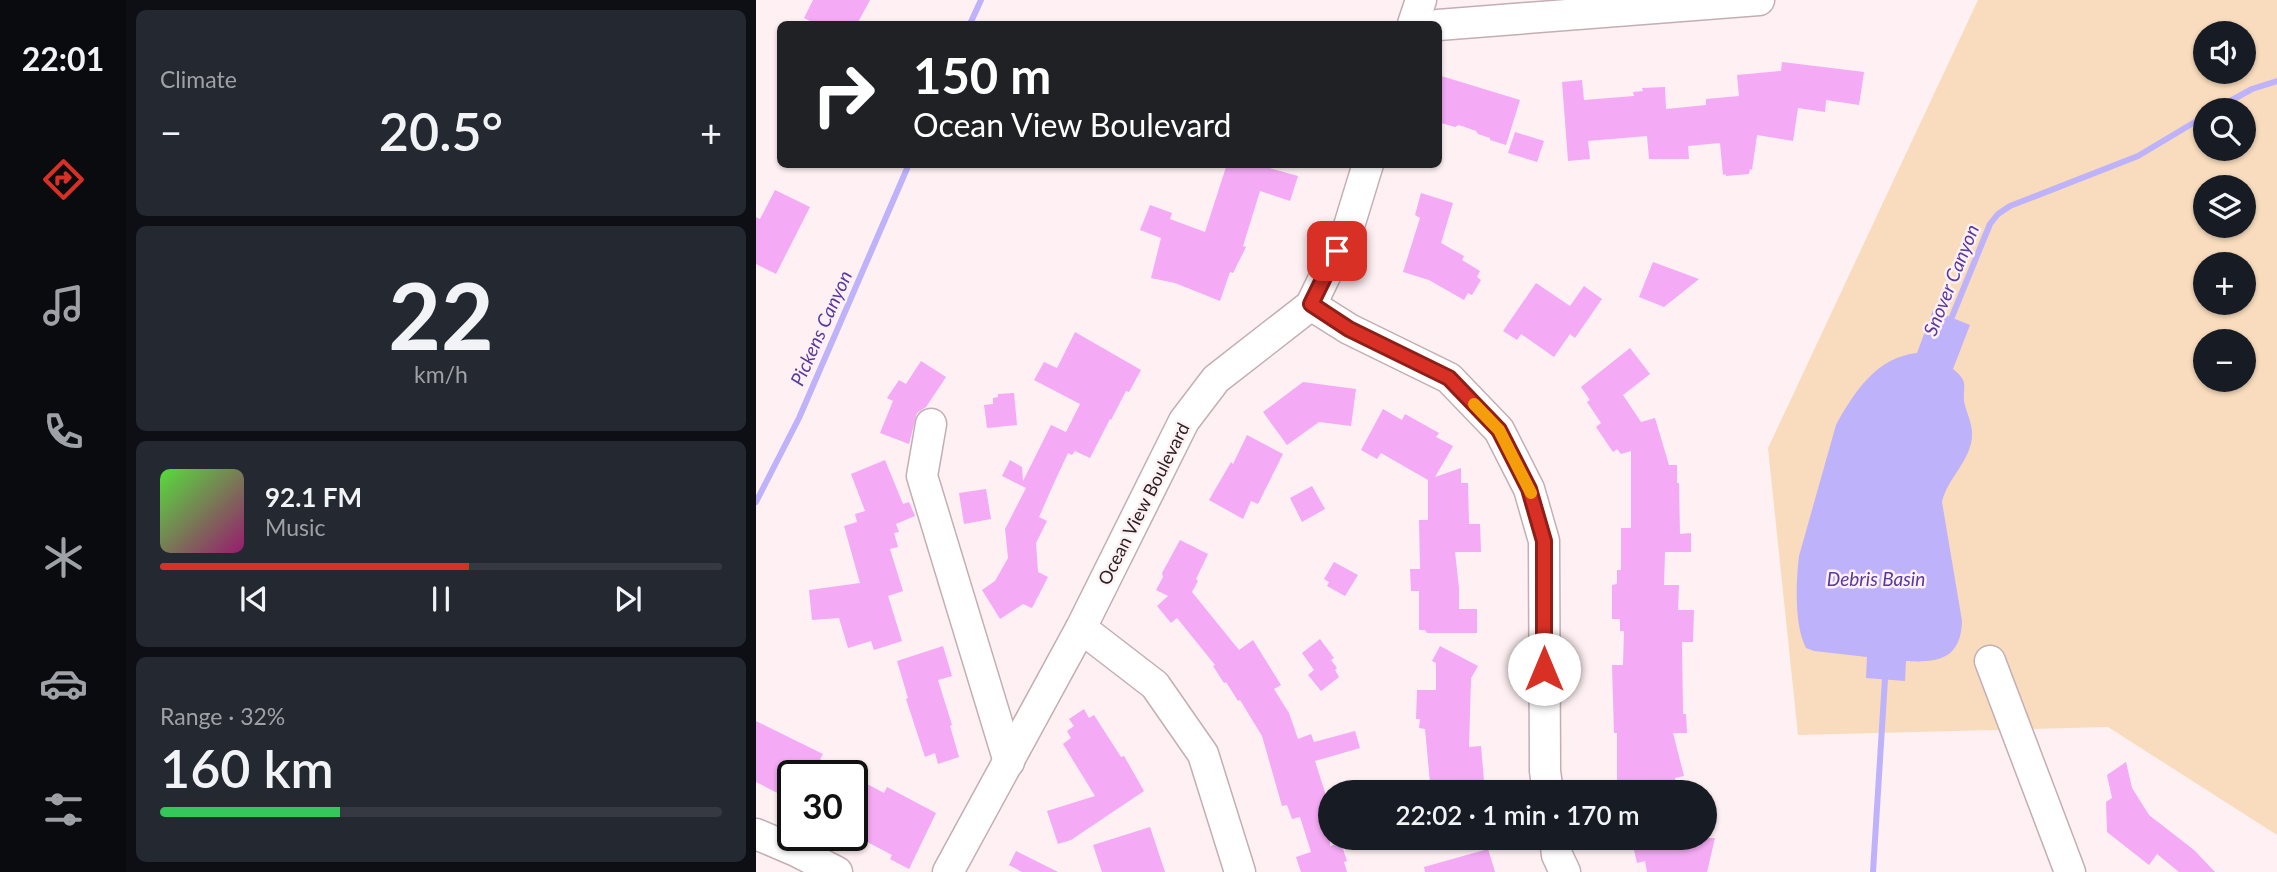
<!DOCTYPE html>
<meta charset="utf-8">
<style>
:root{--surface:#171b24;--page:#242831;--text:#f1f3f6;--muted:#9ea1a6;--line:#363941;--accent:#d93025}
body{margin:0;font-family:Lato,sans-serif;background:var(--page);color:var(--text);height:100vh;display:flex;flex-direction:column;font-size:26px;white-space:nowrap}
*{box-sizing:border-box;margin:0}
p{font-size:23px;color:var(--muted)}
.icon{flex:none;width:38px;height:38px;fill:none;stroke:currentColor;stroke-width:2;stroke-linecap:round;stroke-linejoin:round}
.map{position:relative;flex:1;overflow:hidden}
.details{display:flex;flex-direction:column;gap:10px;padding:10px;background:#0d0f14;width:630px}
.details>*{flex:none}
.hud{position:absolute;left:21px;top:21px;width:665px;height:147px;border-radius:10px;box-shadow:0 2px 5px #0004;background:#202124;color:#fff;overflow:hidden}
.controls{position:absolute;left:1437px;top:21px;display:grid;gap:14px}
.controls a{display:grid;place-items:center;width:63px;height:63px;border-radius:50%;background:var(--surface);box-shadow:0 2px 5px #0004;font-size:35px}
.speed{position:absolute;left:21px;top:760px;display:flex;gap:14px;font-size:35px;font-weight:700;text-align:center}
.speed>*{display:grid;place-content:center;width:91px;height:91px;border-radius:50%;background:var(--surface);box-shadow:0 2px 5px #0004;line-height:1}
.speed .limit{border:4px solid #111;border-radius:10px;background:#fff;color:#111}
.pin{position:absolute;display:grid;place-items:center;width:60px;height:60px;color:#fff;margin:-30px;border-radius:14px;box-shadow:0 4px 10px #0006}
.me{position:absolute;width:77px;margin:-38px;rotate:0deg;stroke-linejoin:round;filter:drop-shadow(0 0 5px #0008)}
.turn{display:flex;align-items:center;gap:24px;height:147px;padding:0 21px;font-size:32px}
.turn .icon{width:91px;height:91px;stroke-width:2.5}
.turn b{display:block;font-size:49px;line-height:60px}
.big{font-size:52px;font-weight:600;line-height:1.1}
.details .card{flex:1;display:flex;flex-direction:column;justify-content:center;gap:10px;min-width:0;padding:0 24px;border-radius:10px;background:var(--page)}
.details .dial{align-items:center;gap:0}
.dial b{font-size:91px;line-height:1}
.song{display:flex;align-items:center;gap:21px}
.cover{width:84px;height:84px;border-radius:10px;background:linear-gradient(135deg,hsl(110 70% 55%),hsl(320 70% 35%))}
.played{height:7px;border-radius:4px;background:linear-gradient(90deg,var(--accent) 55%,var(--line) 55%)}
.keys{display:flex;justify-content:space-around;direction:ltr}
.heat{display:flex;justify-content:space-between;align-items:center;font-size:38px;direction:ltr}
.charge{height:10px;border-radius:5px;background:linear-gradient(90deg,#34c759 32%,var(--line) 0)}
.trip{position:absolute;left:562px;top:780px;width:399px;height:70px;border-radius:35px;background:var(--surface);box-shadow:0 2px 5px #0004;font-weight:600;line-height:70px;text-align:center}
main{display:flex;flex:1;min-height:0}
.dock{display:flex;flex-direction:column;width:126px;justify-content:space-around;align-items:center;background:#090b0e;color:var(--muted)}
.dock .icon{width:49px;height:49px}
.dock .selected{color:var(--accent)}
.dock b{font-size:32px;color:var(--text)}
.map>svg:first-child{display:block}
.green{fill:#f8dcbd;fill-rule:evenodd}
.water{fill:#beb2fb}
.lines{fill:none;stroke-linecap:round;stroke-linejoin:round}
.stream{stroke:#beb2fb;stroke-width:6}
.building{fill:#f4aaf4}
.minor-casing{stroke:#c3aeb3;stroke-width:33}
.minor{stroke:#fff;stroke-width:30}
.route-casing{stroke:#8d1f18;stroke-width:18}
.route{stroke:#d93025;stroke-width:12}
.slow{stroke:#f59e0b;stroke-width:12}
.labels{text-anchor:middle;stroke-width:5;stroke-linejoin:round;paint-order:stroke}
.street-label{font-size:18px;fill:#271f21;stroke:#fef0f3}
.water-label{font-size:19px;font-style:italic;fill:#5739a0;stroke:#fef0f3}
</style>
<main>
<nav class="dock">
<b>22:01</b>
<svg class="icon selected" aria-label="directions" viewBox="0 0 24 24"><path d="M12 3l9 9-9 9-9-9zM9 14v-3h6M13 9l2 2-2 2"/></svg>
<svg class="icon" aria-label="music" viewBox="0 0 24 24"><path d="M9 18V5l10-2v13"/><circle cx="6" cy="18" r="3"/><circle cx="16" cy="16" r="3"/></svg>
<svg class="icon" aria-label="phone" viewBox="0 0 24 24"><path d="M5 4h4l2 5-3 2q2 4 5 5l2-3 5 2v4C11 20 4 13 5 4z"/></svg>
<svg class="icon" aria-label="climate" viewBox="0 0 24 24"><path d="M12 3v18M4 7l16 10M4 17L20 7"/></svg>
<svg class="icon" aria-label="car" viewBox="0 0 24 24"><path d="M5 17H2v-5l4-1 3-4h7l3 4 3 1v5h-3M9 17h6M6 11h13"/><circle cx="7" cy="17" r="2"/><circle cx="17" cy="17" r="2"/></svg>
<svg class="icon" aria-label="filters" viewBox="0 0 24 24"><path d="M4 7h16M4 17h16"/><circle cx="9" cy="7" r="2"/><circle cx="15" cy="17" r="2"/></svg>
</nav>
<section class="details">
<div class="card"><p>Climate</p>
<div class="heat"><a>−</a><b class="big">20.5°</b><a>+</a></div>
</div>
<div class="card dial"><b>22</b><p>km/h</p></div>
<div class="card">
<div class="song"><i class="cover"></i><div><b>92.1 FM</b><p>Music</p></div></div>
<div class="played"></div>
<div class="keys"><svg class="icon" aria-label="previous" viewBox="0 0 24 24"><path d="M18 5L8 12l10 7zM5 5v14"/></svg><svg class="icon" aria-label="pause" viewBox="0 0 24 24"><path d="M8 5v14M16 5v14"/></svg><svg class="icon" aria-label="next" viewBox="0 0 24 24"><path d="M6 5l10 7-10 7zM19 5v14"/></svg></div>
</div>
<div class="card"><p>Range · 32%</p><b class="big">160 km</b><div class="charge"></div></div>
</section>
<div class="map">
<svg width="1521" height="872" viewBox="0 0 1521 872">
<rect width="100%" height="100%" fill="#fef0f3"/>
<path class="green" d="M1222,0H1521V835L1352,727L1042,735L1012,448ZM1449,33H1488V72H1449ZM1449,110H1488V149H1449ZM1449,187H1488V226H1449ZM1449,264H1488V303H1449ZM1449,341H1488V380H1449Z"/>
<path class="water" d="M1177,310L1214,325L1197,369C1213,382 1207,384 1208,401C1210,412 1216,422 1216,433C1217,459 1191,478 1186,502L1206,621C1205,659 1182,663 1150,661L1149,681L1110,678L1111,657L1058,651L1050,648C1038,625 1040,581 1043,556L1080,425C1098,392 1121,357 1161,353Z"/>
<g class="lines">
<g class="stream">
<polyline points="214,24 225,0"/>
<polyline points="1458,110 1496,89 1521,81"/>
<polyline points="1193,324 1234,224 1242,214 1254,206 1382,156 1449,116"/>
<polyline points="0,502 43,418 153,164"/>
<polyline points="1117,872 1129,679"/>
</g>
</g>
<g class="building">
<polygon points="57,0 114,0 101,24 60,24 48,18"/>
<polygon points="1026,62 1108,72 1103,105 1070,100 1069,112 1042,108 1037,141 1001,135 996,170 994,169 993,174 970,176 970,174 967,175 964,143 932,146 933,159 893,159 891,136 832,141 834,159 812,161 806,82 826,80 828,100 878,96 877,92 887,91 886,88 909,87 910,109 950,105 950,99 983,96 981,75 1025,71"/>
<polygon points="682,75 764,100 750,145 734,140 734,138 722,134 720,131 703,125 699,127 685,123 682,118"/>
<polygon points="759,132 788,141 781,162 752,153"/>
<polygon points="471,164 499,164 542,176 534,201 504,191 487,246 490,247 477,273 474,272 464,301 419,283 395,278 405,238 384,230 394,205 416,213 414,219 449,232"/>
<polygon points="19,190 54,207 20,274 0,264 0,217 4,219"/>
<polygon points="665,193 697,203 685,243 708,256 706,260 724,271 721,277 725,280 716,295 712,293 708,300 673,280 647,272 664,218 659,215"/>
<polygon points="897,262 943,279 908,307 883,297"/>
<polygon points="780,283 814,306 828,286 846,299 819,338 814,334 798,357 765,334 761,340 747,331"/>
<polygon points="319,332 385,370 373,392 370,391 355,420 354,419 334,458 319,451 316,455 312,453 298,483 283,517 291,521 280,543 282,572 292,577 276,608 267,604 244,619 226,590 239,581 252,558 249,529 270,488 246,476 254,460 266,467 267,481 295,425 310,432 324,404 278,380 288,362 301,368"/>
<polygon points="874,348 894,374 867,395 885,422 899,418 913,465 921,465 921,483 923,483 924,534 935,533 935,552 909,552 908,585 923,585 922,610 938,610 937,642 926,642 927,714 930,714 931,733 917,733 928,776 919,778 922,793 861,793 861,733 858,733 856,665 867,665 868,631 864,631 864,619 856,619 856,585 861,584 861,570 865,570 865,528 875,528 875,451 865,454 861,449 857,452 840,427 845,423 831,402 834,400 825,387"/>
<polygon points="165,361 190,377 170,407 161,413 153,444 124,433 137,401 131,398 143,380 150,384"/>
<polygon points="547,382 600,389 595,426 563,422 531,445 507,412"/>
<polygon points="258,393 261,425 231,428 228,405 237,404 237,398 242,397 242,394"/>
<polygon points="627,409 646,420 649,414 683,433 680,437 697,446 679,477 705,468 705,483 712,483 713,524 724,524 725,552 699,552 703,588 703,609 721,609 721,633 671,633 669,630 663,630 663,591 655,591 654,569 664,569 663,520 672,520 672,480 625,453 621,459 605,450"/>
<polygon points="491,435 527,454 502,504 495,501 487,519 453,500 475,462 477,464"/>
<polygon points="129,460 147,504 153,502 159,516 140,524 143,532 138,533 142,547 134,549 147,591 132,596 146,641 118,650 115,641 92,648 83,618 56,620 53,590 104,583 88,526 101,522 99,514 109,511 95,474"/>
<polygon points="556,486 569,509 546,522 534,498"/>
<polygon points="230,489 235,519 208,524 203,493"/>
<polygon points="424,540 452,554 440,579 442,581 436,592 483,650 497,640 525,685 518,689 533,713 542,739 555,734 558,742 599,731 604,748 559,761 574,808 574,846 585,843 591,861 588,862 591,872 545,872 540,857 555,852 544,817 536,819 531,805 526,806 506,736 484,700 482,701 470,682 468,683 457,666 459,665 421,618 415,623 401,606 412,596 400,590 407,577 406,573"/>
<polygon points="578,562 602,575 589,596 571,586 573,582 568,579"/>
<polygon points="564,639 578,658 575,660 581,668 579,670 583,677 565,691 552,675 558,670 546,653"/>
<polygon points="187,646 196,676 182,680 196,725 194,726 203,757 182,764 179,753 169,757 150,699 152,698 141,661"/>
<polygon points="684,646 722,666 715,678 713,747 725,746 729,793 675,793 669,729 663,728 664,719 660,719 661,690 680,690 680,663 676,661"/>
<polygon points="328,709 333,718 338,715 365,757 368,756 388,791 315,840 302,844 291,811 339,796 307,744 315,738 311,731 318,726 313,719"/>
<polygon points="0,721 67,754 64,759 95,775 37,775 37,801 0,782"/>
<polygon points="1370,762 1376,788 1393,815 1438,850 1459,872 1423,872 1401,854 1393,865 1351,832 1350,802 1356,798 1351,775"/>
<polygon points="96,776 128,793 131,787 180,813 153,869 134,859 136,855 96,834"/>
<polygon points="394,827 409,872 346,872 337,845"/>
<polygon points="887,838 959,838 951,872 891,872 889,861 881,863 876,841"/>
<polygon points="732,849 739,872 669,872 668,867"/>
<polygon points="260,851 302,872 266,872 253,865"/>
</g>
<g class="lines">
<g class="minor-casing">
<g id="minor">
<polyline points="657,24 665,0"/>
<polyline points="682,25 1003,0"/>
<polyline points="555,305 593,329 693,378 743,430 773,489 788,541 789,771 792,793"/>
<polyline points="175,424 166,476 253,762"/>
<polyline points="325,628 399,685 447,754 484,872"/>
<polyline points="1234,661 1314,872"/>
<polyline points="0,834 40,851 81,872"/>
<polyline points="799,838 801,855 809,872"/>
<polyline points="192,872 325,628 428,421 460,379 555,305 593,226 612,164"/>
</g>
</g>
<use href="#minor" class="minor"/>
</g>
<g class="lines">
<g class="route-casing">
<polyline id="route" points="581,251 555,304 593,329 693,378 743,430 773,489 788,541 788,669"/>
</g>
<use href="#route" class="route"/>
<polyline class="slow" points="718,404 743,430 775,493"/>
</g>
<g class="labels">
<g class="street-label">
<text transform="translate(388 504) rotate(-63)" y="6">Ocean View Boulevard</text>
</g>
<g class="water-label">
<text transform="translate(1195 280) rotate(-68)" y="7">Snover Canyon</text>
<text transform="translate(65 328) rotate(-66)" y="7">Pickens Canyon</text>
<text x="1120" y="586">Debris Basin</text>
</g>
</g>
</svg>
<div class="controls">
<a><svg class="icon" aria-label="sound" viewBox="0 0 24 24"><path d="M4 9h4l5-4v14l-5-4H4zM17 9q2 3 0 6"/></svg></a>
<a><svg class="icon" aria-label="search" viewBox="0 0 24 24"><circle cx="10" cy="10" r="6"/><path d="M15 15l6 6"/></svg></a>
<a><svg class="icon" aria-label="layers" viewBox="0 0 24 24"><path d="M12 4l9 5-9 5-9-5zM3 14l9 5 9-5"/></svg></a>
<a>+</a>
<a>−</a>
</div>
<div class="speed"><div class="limit">30</div></div>
<div class="pin" style="left:581px;top:251px;background:#d93025"><svg class="icon" aria-label="arrive" viewBox="0 0 24 24"><path d="M6 21V4h12l-3 4 3 4H6"/></svg></div>
<svg class="me" style="left:788px;top:669px" viewBox="-20 -20 40 40"><circle r="19" fill="#fff"/><path d="M0-13L10 11 0 6-10 11z" fill="#d93025"/></svg>
<div class="trip">22:02 · 1 min · 170 m</div>
<div class="hud">
<div class="turn"><svg class="icon" aria-label="right" viewBox="0 0 24 24"><path d="M7 20v-9h11M14 6l5 5-5 5"/></svg><div><b>150 m</b>Ocean View Boulevard</div></div>
</div>
</div>
</main>
